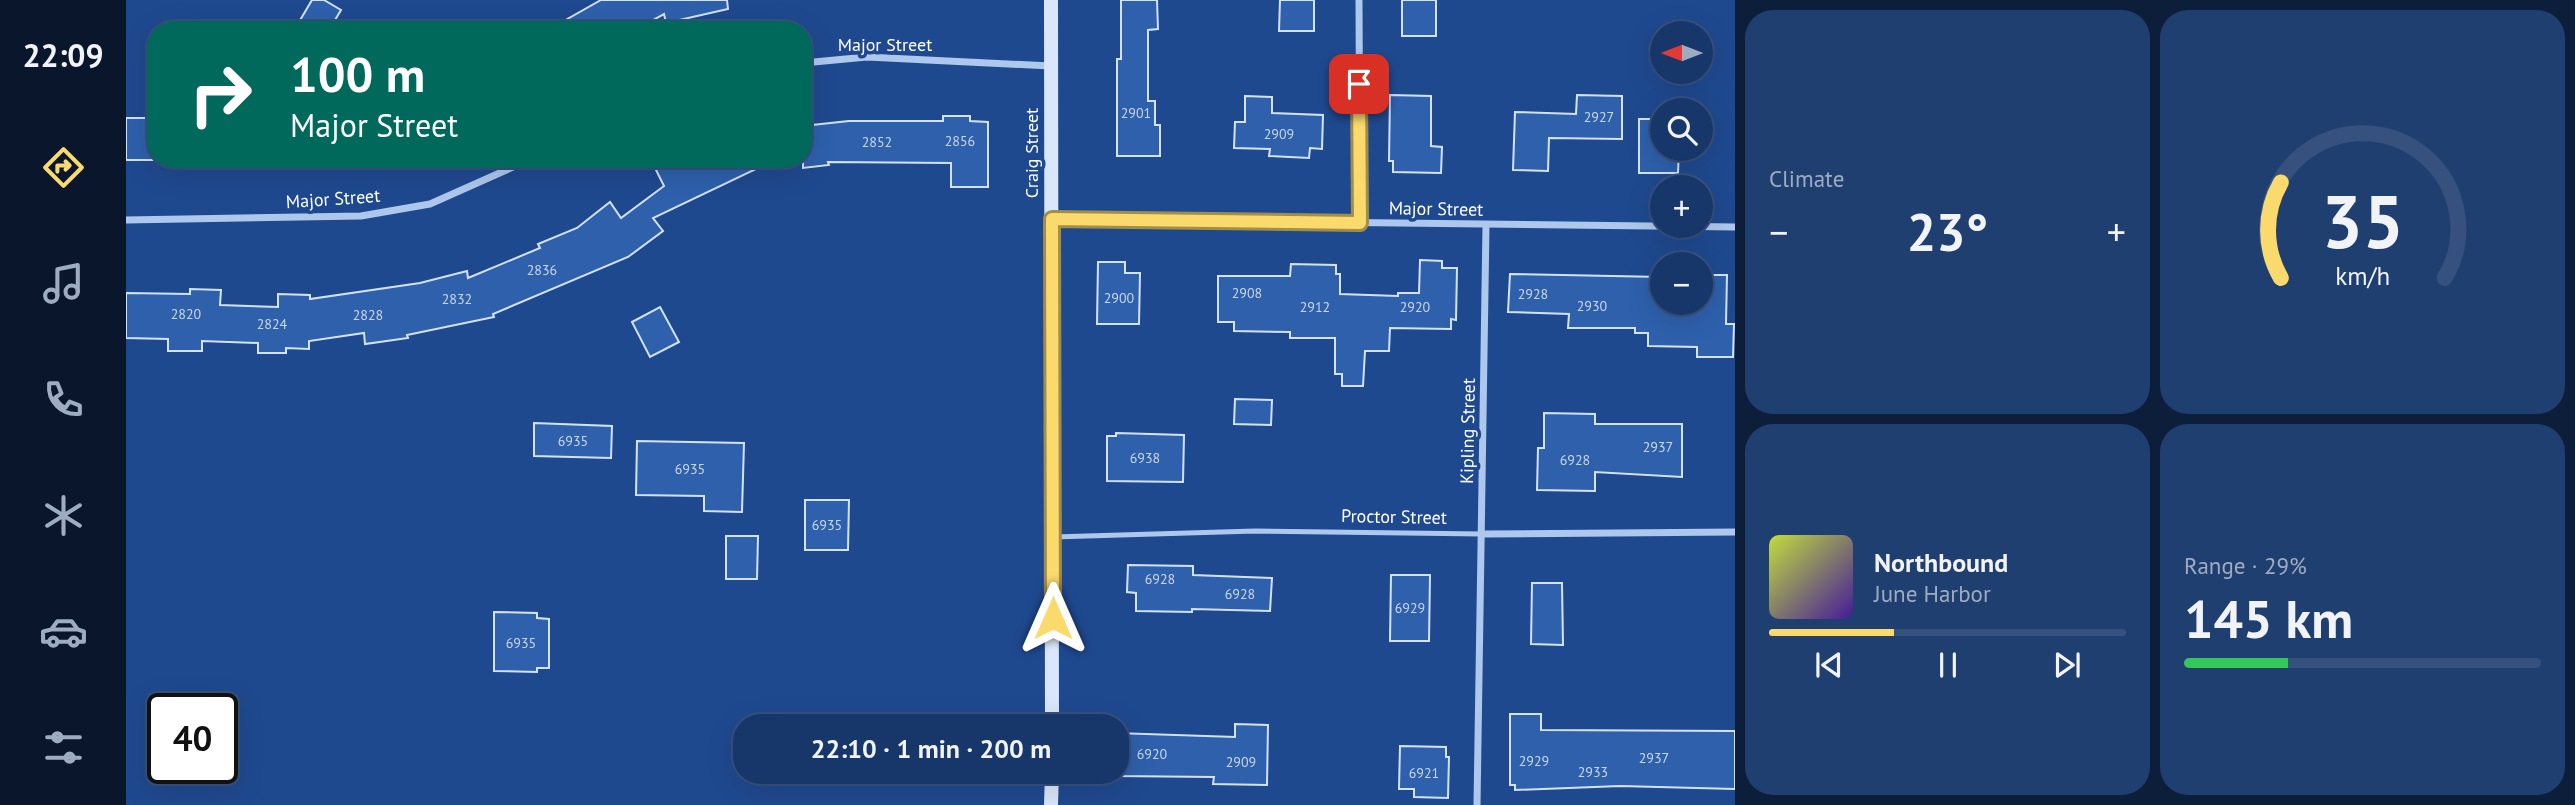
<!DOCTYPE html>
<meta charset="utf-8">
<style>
:root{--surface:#17376b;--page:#203f71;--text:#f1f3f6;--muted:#9eacc1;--line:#36517e;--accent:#fbda6d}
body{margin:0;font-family:"PT Sans",sans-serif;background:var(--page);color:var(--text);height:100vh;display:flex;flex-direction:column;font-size:26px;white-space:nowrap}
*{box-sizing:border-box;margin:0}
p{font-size:23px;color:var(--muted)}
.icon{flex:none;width:38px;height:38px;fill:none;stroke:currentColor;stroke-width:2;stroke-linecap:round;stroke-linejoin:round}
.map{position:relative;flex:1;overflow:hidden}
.details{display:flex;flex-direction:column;gap:10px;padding:10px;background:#0d1e3b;width:840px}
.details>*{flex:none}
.top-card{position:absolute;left:21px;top:21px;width:665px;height:147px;border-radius:28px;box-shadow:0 7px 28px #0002,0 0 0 2px var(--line);background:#00695c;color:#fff;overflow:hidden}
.needle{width:46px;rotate:270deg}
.buttons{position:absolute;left:1524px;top:21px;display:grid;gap:14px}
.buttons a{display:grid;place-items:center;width:63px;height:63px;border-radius:50%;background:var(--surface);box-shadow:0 7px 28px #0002,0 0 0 2px var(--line);font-size:35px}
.speed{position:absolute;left:21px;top:693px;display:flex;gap:14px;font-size:35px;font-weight:700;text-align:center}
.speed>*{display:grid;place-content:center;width:91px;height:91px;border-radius:50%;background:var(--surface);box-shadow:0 7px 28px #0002,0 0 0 2px var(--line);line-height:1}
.speed .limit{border:4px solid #111;border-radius:10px;background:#fff;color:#111}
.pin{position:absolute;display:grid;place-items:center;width:60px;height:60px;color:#fff;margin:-30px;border-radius:14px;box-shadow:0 4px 10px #0006}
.me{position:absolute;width:77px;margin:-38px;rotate:0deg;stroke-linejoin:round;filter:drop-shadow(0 0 5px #0008)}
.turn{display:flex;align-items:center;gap:24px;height:147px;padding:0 28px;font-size:32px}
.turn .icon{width:91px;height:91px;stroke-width:2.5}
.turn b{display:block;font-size:49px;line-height:60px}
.big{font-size:52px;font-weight:700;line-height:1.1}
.details .tile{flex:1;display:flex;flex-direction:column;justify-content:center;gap:10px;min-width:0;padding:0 24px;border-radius:28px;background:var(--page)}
.details .dial{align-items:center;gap:0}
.dial svg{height:182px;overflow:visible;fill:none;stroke:var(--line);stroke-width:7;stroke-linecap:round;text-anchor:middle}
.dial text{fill:var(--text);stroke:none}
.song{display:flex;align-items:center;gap:21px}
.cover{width:84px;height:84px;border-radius:10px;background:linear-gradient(135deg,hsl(70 70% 55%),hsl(260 70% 35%))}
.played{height:7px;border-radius:4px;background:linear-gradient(90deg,var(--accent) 35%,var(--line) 35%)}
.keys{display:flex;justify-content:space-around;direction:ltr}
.heat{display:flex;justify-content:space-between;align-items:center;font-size:38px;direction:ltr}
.charge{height:10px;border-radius:5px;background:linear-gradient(90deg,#34c759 29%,var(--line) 0)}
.details .tiles{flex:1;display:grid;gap:10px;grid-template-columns:repeat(2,1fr)}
.trip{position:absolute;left:607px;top:714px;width:396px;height:70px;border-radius:28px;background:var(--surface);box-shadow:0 7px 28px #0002,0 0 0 2px var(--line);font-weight:700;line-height:70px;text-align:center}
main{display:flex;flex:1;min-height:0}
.dock{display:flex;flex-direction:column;width:126px;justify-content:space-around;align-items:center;background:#09162b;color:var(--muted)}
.dock .icon{width:49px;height:49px}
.dock .on{color:var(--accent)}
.dock b{font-size:32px;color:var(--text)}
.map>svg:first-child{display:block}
.building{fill:#2e60ac;stroke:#d3e2f9;stroke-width:2}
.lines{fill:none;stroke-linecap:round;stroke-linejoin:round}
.lane{stroke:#aec7ed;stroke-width:5}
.street{stroke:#aec7ed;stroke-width:7}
.secondary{stroke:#dae6f9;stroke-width:14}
.route-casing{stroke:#a38e47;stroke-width:18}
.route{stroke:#fbda6d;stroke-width:12}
.labels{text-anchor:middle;stroke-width:7;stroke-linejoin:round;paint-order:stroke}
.number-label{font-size:14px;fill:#cbd7ea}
.street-label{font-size:18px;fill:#fff;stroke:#1f498f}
</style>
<main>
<nav class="dock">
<b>22:09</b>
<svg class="icon on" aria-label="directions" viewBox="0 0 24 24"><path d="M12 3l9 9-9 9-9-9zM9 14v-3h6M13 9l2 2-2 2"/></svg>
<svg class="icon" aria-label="music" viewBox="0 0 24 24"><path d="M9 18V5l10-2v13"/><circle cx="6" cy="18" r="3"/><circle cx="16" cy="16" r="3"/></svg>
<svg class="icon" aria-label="phone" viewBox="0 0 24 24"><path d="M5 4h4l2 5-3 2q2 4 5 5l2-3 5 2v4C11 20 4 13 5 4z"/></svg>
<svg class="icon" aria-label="climate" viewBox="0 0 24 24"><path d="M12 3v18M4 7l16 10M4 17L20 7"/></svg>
<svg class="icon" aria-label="car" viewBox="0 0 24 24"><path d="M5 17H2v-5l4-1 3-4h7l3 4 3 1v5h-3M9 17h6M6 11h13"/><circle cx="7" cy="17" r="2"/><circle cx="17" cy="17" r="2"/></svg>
<svg class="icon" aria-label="filters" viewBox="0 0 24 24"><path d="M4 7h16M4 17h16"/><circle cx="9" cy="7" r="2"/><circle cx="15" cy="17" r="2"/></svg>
</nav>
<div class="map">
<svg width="1609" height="805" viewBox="0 0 1609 805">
<rect width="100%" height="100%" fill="#1f498f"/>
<g class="building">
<polygon points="186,0 198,0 215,10 203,30 186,30 173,22"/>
<polygon points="475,0 601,0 602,9 540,23 538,14 509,30 422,30"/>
<polygon points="995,0 1031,0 1032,29 1022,30 1022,101 1029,101 1029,125 1034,125 1034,156 991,156 991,59 995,59"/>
<polygon points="1154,0 1188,0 1188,31 1153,31"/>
<rect x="1276" y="0" width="34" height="36"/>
<polygon points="1264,95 1305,96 1305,146 1316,147 1315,173 1267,172 1267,161 1263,161"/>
<polygon points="1451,95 1496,96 1496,139 1423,138 1422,171 1387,170 1389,112 1450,114"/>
<polygon points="1119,96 1146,97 1146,113 1197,115 1196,149 1184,148 1183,158 1143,156 1144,149 1108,148 1109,122 1119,122"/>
<polygon points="817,116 844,116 844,121 862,122 862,187 825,187 825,163 702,162 703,165 677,168 677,126 723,121 817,121"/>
<rect x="0" y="118" width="30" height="42"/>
<polygon points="1513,119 1536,119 1536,149 1553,149 1552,173 1513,173"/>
<polygon points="552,159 651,159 527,218 537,231 502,257 367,314 368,317 281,335 282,338 239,344 238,333 183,341 183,349 160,348 160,353 132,353 132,343 76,341 76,351 42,351 42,339 0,338 0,293 64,294 64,289 95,290 94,305 152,307 152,294 184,295 184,299 294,283 341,271 342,278 414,248 412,244 451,228 484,202 495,218 538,186 530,170"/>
<polygon points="1294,260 1316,261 1316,268 1331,268 1330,320 1325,319 1325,329 1264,328 1263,351 1239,351 1237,386 1216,386 1216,374 1209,374 1209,338 1164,338 1164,332 1108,331 1108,322 1092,322 1092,276 1164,276 1165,264 1210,265 1210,274 1214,274 1214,294 1272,296 1272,293 1293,293"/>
<polygon points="972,262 999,262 999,273 1014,273 1013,324 971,324"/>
<polygon points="1384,274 1536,277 1536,303 1575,303 1575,275 1601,275 1600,324 1608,324 1607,357 1571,357 1571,347 1522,346 1522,333 1509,333 1509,328 1442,328 1443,314 1382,312"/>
<polygon points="534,307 553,342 524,357 506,322"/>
<polygon points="1109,399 1146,400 1145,425 1108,424"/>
<polygon points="1418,413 1469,414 1469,424 1556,424 1556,477 1469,472 1469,491 1411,490 1412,448 1418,448"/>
<polygon points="408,423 486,426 485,458 408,456"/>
<polygon points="990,433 1058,435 1057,482 981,481 981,436 990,436"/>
<polygon points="511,441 618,443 616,512 578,511 578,496 510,495"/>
<polygon points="679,500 723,500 722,550 679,550"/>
<polygon points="600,536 632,536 631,579 600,579"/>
<polygon points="1002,565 1067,566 1067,575 1146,578 1144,611 1066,609 1066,612 1010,611 1010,593 1001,592"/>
<polygon points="1265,575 1304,575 1303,641 1264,641"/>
<polygon points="1406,583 1436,583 1437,645 1405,644"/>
<polygon points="368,612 411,613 411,618 423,619 423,668 411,668 411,672 368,671"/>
<polygon points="1384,714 1415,714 1415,730 1609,731 1609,789 1494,786 1389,790 1389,785 1384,785"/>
<polygon points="1109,724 1142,725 1141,785 1087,784 1088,777 990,776 990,733 1109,737"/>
<polygon points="1274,746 1320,747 1320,757 1323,757 1322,798 1288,797 1288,789 1273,789"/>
</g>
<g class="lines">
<polyline class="lane" points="927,537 1129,531 1356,534"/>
<g class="street">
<polyline points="1233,0 1234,223"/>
<polyline points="677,63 741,57 925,66"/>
<polyline points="926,219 1609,227"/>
<polyline points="0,220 235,216 304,204 405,159"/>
<polyline points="1356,534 1609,532"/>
<polyline points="1351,805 1360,225"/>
</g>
<g class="secondary">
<polyline points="925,0 926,726"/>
<polyline points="925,805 926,772"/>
</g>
</g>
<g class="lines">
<g class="route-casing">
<polyline id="route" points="927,618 926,219 1234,223 1233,84"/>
</g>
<use href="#route" class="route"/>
</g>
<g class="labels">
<g class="number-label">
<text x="1010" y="118">2901</text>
<text x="1473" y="122">2927</text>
<text x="1153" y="139">2909</text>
<text x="834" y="146">2856</text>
<text x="751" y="147">2852</text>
<text x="416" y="275">2836</text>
<text x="1121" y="298">2908</text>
<text x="1407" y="299">2928</text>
<text x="993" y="303">2900</text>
<text x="331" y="304">2832</text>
<text x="1466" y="311">2930</text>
<text x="1189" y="312">2912</text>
<text x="1289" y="312">2920</text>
<text x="60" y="319">2820</text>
<text x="242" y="320">2828</text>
<text x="146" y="329">2824</text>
<text x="447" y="446">6935</text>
<text x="1532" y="452">2937</text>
<text x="1019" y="463">6938</text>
<text x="1449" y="465">6928</text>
<text x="564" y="474">6935</text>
<text x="701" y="530">6935</text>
<text x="1034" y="584">6928</text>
<text x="1114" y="599">6928</text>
<text x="1284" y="613">6929</text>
<text x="395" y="648">6935</text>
<text x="1026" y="759">6920</text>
<text x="1528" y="763">2937</text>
<text x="1408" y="766">2929</text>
<text x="1115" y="767">2909</text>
<text x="1467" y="777">2933</text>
<text x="1298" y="778">6921</text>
</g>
<g class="street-label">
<text x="759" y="51">Major Street</text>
<text transform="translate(906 153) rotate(-90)" y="6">Craig Street</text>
<text transform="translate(207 199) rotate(-4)" y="6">Major Street</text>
<text transform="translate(1310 209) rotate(1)" y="6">Major Street</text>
<text transform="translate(1342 431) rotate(-89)" y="6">Kipling Street</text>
<text transform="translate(1268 517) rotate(1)" y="6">Proctor Street</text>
</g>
</g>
</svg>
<div class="buttons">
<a><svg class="needle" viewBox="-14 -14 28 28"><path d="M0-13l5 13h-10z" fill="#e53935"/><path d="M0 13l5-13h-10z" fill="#9eacc1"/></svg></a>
<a><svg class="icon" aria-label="search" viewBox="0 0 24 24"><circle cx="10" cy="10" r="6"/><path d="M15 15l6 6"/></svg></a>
<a>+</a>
<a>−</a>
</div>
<div class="speed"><div class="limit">40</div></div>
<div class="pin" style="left:1233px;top:84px;background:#d93025"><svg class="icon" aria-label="arrive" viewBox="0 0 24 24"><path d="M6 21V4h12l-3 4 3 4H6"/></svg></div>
<svg class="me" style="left:927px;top:618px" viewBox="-20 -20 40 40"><path d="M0-17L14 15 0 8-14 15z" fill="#fbda6d" stroke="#fff" stroke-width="4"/></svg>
<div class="trip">22:10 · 1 min · 200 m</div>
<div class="top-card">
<div class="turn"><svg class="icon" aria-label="right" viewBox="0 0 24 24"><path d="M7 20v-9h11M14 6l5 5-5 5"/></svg><div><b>100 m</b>Major Street</div></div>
</div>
</div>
<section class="details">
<div class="tiles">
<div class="tile"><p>Climate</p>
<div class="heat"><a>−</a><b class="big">23°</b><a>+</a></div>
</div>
<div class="tile dial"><svg viewBox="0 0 100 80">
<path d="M14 69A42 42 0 1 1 86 69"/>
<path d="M14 69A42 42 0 0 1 14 27" stroke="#fbda6d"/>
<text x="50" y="56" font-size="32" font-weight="700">35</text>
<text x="50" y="72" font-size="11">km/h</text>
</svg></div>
<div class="tile">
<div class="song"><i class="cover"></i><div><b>Northbound</b><p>June Harbor</p></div></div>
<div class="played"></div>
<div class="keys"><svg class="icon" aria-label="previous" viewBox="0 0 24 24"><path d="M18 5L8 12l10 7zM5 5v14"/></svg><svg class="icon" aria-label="pause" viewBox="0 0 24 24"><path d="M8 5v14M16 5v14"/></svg><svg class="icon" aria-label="next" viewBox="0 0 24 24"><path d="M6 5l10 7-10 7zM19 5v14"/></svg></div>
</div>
<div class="tile"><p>Range · 29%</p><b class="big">145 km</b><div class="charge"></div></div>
</div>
</section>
</main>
